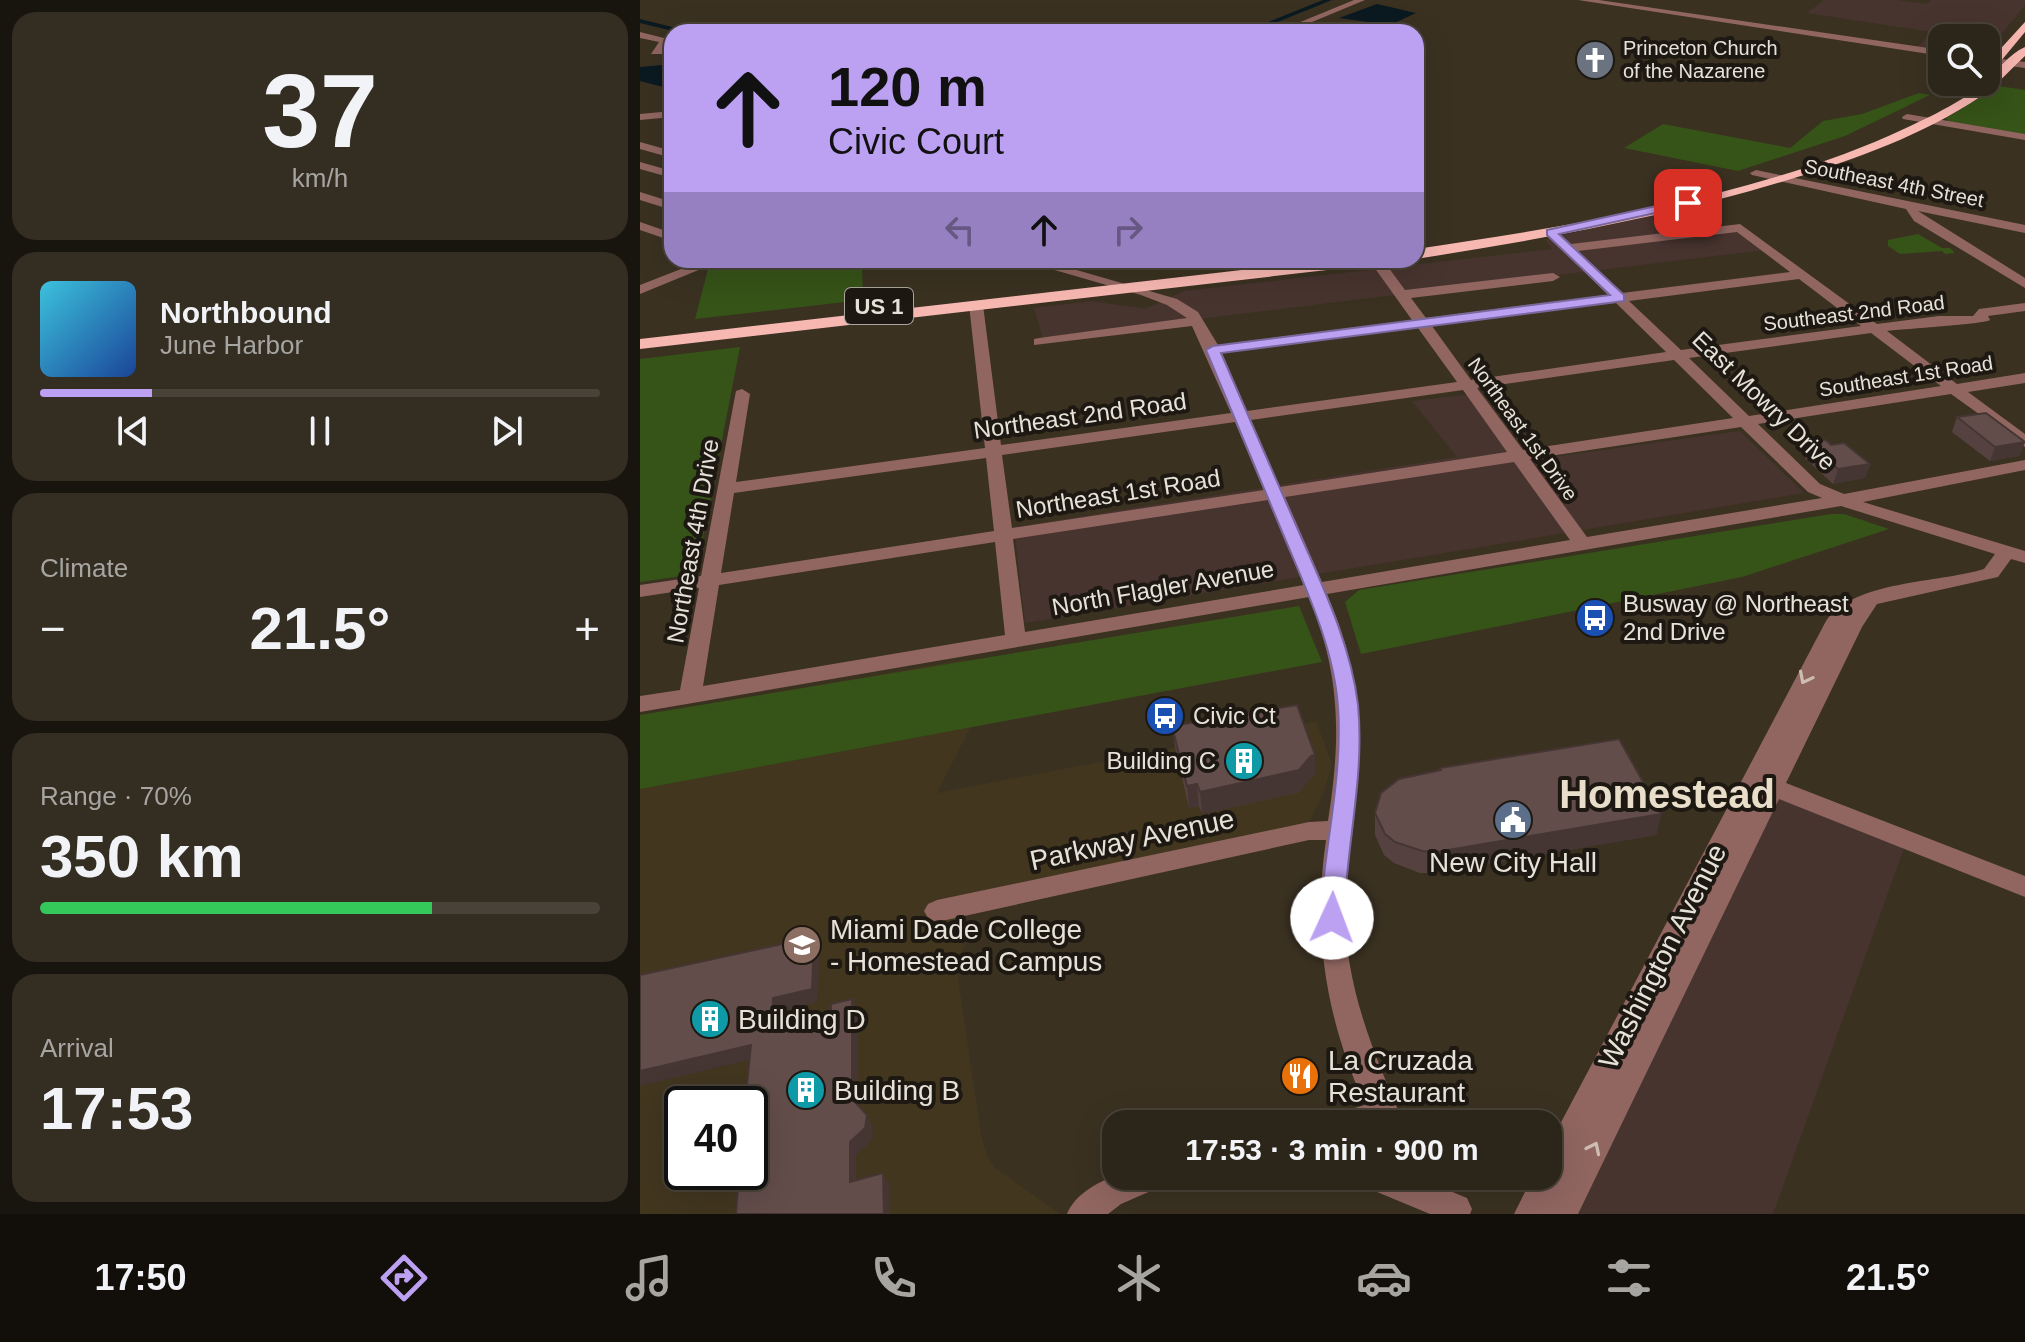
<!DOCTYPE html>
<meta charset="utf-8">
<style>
:root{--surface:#2c2519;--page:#342d22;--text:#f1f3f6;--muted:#a6a5a2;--line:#484238;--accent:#bca0f2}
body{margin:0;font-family:Arial,sans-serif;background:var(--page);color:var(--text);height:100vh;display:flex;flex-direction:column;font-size:30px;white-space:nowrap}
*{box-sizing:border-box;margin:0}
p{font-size:26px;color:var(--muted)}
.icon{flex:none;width:44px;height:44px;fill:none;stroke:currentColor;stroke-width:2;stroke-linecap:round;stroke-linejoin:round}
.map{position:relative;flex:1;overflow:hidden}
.details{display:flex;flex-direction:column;gap:12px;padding:12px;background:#18140e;width:640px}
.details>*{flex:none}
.hud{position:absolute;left:24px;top:24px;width:760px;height:244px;border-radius:24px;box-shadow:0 8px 32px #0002,0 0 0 2px var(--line);background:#bca0f2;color:#111;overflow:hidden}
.controls{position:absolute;left:1288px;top:24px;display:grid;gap:16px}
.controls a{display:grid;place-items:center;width:72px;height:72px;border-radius:16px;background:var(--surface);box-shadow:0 8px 32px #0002,0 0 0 2px var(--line);font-size:40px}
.speed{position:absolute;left:24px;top:1086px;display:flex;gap:16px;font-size:40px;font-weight:700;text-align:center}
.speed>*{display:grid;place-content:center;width:104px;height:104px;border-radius:50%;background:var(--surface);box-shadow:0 8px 32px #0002,0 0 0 2px var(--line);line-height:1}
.speed .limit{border:4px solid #111;border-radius:12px;background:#fff;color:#111}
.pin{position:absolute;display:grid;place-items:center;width:68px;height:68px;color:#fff;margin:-34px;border-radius:16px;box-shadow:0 4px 12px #0006}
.me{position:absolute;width:88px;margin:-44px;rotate:2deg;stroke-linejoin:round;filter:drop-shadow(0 0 6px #0008)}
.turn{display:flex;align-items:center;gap:28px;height:168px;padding:0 32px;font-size:36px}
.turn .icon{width:104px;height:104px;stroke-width:2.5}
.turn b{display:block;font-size:56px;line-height:68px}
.lanes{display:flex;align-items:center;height:76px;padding:0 32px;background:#0003;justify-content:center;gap:40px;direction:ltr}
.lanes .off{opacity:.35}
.big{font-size:60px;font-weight:700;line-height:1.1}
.details .card{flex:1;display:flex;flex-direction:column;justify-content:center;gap:12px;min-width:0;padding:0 28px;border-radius:24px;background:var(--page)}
.details .dial{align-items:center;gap:0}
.dial b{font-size:104px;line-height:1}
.song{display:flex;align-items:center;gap:24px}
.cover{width:96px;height:96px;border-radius:12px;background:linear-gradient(135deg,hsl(190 70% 55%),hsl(220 70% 35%))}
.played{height:8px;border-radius:4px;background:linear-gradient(90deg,var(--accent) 20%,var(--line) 20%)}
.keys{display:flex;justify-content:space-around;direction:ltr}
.heat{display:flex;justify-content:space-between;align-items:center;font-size:44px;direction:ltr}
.charge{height:12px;border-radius:6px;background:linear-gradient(90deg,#34c759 70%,var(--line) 0)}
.trip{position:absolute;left:462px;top:1110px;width:460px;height:80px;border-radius:24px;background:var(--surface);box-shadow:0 8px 32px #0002,0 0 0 2px var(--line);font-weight:700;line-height:80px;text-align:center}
.tabs{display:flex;height:128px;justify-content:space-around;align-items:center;background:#120f0a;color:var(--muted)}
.tabs .icon{width:56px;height:56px}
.tabs .on{color:var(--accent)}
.tabs b{font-size:36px;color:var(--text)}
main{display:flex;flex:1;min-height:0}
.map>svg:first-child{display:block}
.commercial{fill:#48342f}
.built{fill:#42361f;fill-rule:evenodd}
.green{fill:#365318}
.water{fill:#0b1921}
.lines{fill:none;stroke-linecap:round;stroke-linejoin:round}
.canal{fill:#0b1921;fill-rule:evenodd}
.minor{fill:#916661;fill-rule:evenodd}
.highway{fill:#f8b8b2;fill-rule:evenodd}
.wall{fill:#554240}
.shaded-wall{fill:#453634}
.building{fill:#634d4b;stroke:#453634;stroke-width:2}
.oneway{stroke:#cdbdb4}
.route{fill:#bca0f2;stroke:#7a689d;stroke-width:2}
.labels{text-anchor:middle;stroke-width:8;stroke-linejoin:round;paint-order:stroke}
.far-poi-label{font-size:20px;fill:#e7e2d8;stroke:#1d1912;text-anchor:start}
.far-street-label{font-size:20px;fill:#e7e2d8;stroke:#1d1912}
.shield{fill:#1d1912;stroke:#aaa69d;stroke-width:2}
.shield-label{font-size:22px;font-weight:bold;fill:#e7e2d8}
.street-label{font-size:24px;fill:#e7e2d8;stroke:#1d1912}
.poi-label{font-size:24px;fill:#e7e2d8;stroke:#1d1912;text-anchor:start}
.near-street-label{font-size:28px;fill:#e7e2d8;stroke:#1d1912}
.near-poi-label{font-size:28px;fill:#e7e2d8;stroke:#1d1912;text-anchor:start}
.town-label{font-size:40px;font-weight:bold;fill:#e9deca;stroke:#1d1912}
</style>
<main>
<section class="details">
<div class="card dial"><b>37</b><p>km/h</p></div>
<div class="card">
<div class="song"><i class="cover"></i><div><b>Northbound</b><p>June Harbor</p></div></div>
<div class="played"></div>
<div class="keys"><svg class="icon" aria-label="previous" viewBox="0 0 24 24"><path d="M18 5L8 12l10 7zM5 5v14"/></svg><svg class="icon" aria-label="pause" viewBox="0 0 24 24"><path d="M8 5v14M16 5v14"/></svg><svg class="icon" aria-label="next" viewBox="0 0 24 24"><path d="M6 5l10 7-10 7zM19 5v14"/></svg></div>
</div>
<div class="card"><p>Climate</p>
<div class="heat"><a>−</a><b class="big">21.5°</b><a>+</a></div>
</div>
<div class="card"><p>Range · 70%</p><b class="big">350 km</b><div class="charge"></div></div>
<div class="card"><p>Arrival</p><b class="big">17:53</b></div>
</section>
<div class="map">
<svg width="1385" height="1214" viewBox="0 0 1385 1214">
<rect width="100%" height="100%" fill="#3a3121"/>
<g class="commercial">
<polygon points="1184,0 1257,0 1287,4 1292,0 1385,0 1385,5 1346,53 1346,38 1302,38 1302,51 1277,47 1292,32 1167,13"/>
<polygon points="1027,212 1066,234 1097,230 1123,250 403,338 394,308 452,301 505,309 544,291 912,249 905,239"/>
<polygon points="842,393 891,460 1100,431 1164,493 385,623 374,527 817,457 772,401"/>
<polygon points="1136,795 1264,848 1133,1214 933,1214"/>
</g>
<path class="built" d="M328,659L330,728L297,793L676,721L692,764L684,792L668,825L323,899L327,936L317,971L341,1134L347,1156L355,1168L420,1214H0V716ZM42,1104H110V1172H42Z"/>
<g class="green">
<polygon points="1359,86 1385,90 1385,134 1309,122 1306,118"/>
<polygon points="1279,93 1290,95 1205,136 1098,171 984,148 1023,124 1150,148 1183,121 1222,114"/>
<polygon points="1278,234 1302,248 1310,248 1315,253 1305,254 1302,251 1260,254 1248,246 1248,240"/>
<polygon points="90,260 230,260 222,264 223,300 55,319 68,269"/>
<polygon points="100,347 56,574 0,582 0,359"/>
<polygon points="1191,514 1204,514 1249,529 1102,577 721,654 705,602 719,590"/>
<polygon points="659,606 682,662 0,789 0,715"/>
</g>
<g class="water">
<polygon points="737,4 776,13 750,25 699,18"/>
<polygon points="22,65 32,66 32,96 23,96 23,87 0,81 0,67"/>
</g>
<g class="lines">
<g class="canal">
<polygon points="683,0 692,0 613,32 603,32"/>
<polygon points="0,19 48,31 50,32 37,32 0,23"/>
</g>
<g class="minor">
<polygon points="714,0 725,0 648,32 636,32"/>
<polygon points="938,0 959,0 1302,50 1302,56"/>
<polygon points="0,32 32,40 32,46 27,44 22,49 32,48 32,54 11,54 19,42 0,38"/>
<polygon points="1346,57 1385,62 1385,68 1346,63"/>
<polygon points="32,111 32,117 0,120 0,114"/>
<polygon points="1267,114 1385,134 1385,140 1263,119 1262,117"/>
<polygon points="0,142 32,151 32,158 0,149"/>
<polygon points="0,162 32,171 32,178 0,169"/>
<polygon points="1116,170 1385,225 1385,233 1278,211 1385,278 1385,288 1274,221 1266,209 1112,175 1110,173"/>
<polygon points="0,192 32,202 32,210 0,200"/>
<polygon points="0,222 32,233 32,241 0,230"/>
<path d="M1100,224L1237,324L1299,316H1333L1339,309L1385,303V311L1348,316L1350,320C1345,324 1263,329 1247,331L1317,384L1385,373V383L1328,392L1385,434V447L1311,394L1118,424L1180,484L1204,494L1385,460V470L1223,502L1385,551V563L1371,559L1358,577L1237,604L1222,627L1146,783L1385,876V897L1139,799L938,1214H874L893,1176H908V1147L1186,621C1215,580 1299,583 1344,569L1355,554L1201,506L687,594C724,680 723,740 712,831C708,857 704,883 705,909C705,987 734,1054 764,1124H690L694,1114L725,1105C686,1019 672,933 686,840H669L297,922L288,918L284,911L288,904L297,900L669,822L688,821C701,738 701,676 669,597L0,712V696L40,690L59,588L0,597V585L61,576L96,391L102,389L110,394L96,482L345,448L329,305L336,301L343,305L361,445L591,413L552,326L394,345V339L399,338L547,318L527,305L501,295L380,260H402L537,299L558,312L578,345L772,320L729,260H743L765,290L913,273L920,277L913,281L771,298L786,318L968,295L907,235V229H915L931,244ZM1097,232L1150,272L982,293L938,251ZM1159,279L1221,326L1041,350L989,301ZM975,302L1026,352L831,380L792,326ZM778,328L817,382L607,411L582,353ZM1231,333L1301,386L1109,416L1049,358ZM1034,360L1093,418L883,450L837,388ZM823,390L867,452L640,487L611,420ZM595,422L624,490L372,528L362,455ZM1101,427L1168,492L1182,498L947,537L890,459ZM346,458L354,531L81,573L94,493ZM874,462L930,540L682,582L645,497ZM628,500L664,585L385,632L373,539ZM355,542L365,635L63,686L79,585Z"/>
<polygon points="64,260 83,260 0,294 0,285"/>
<path d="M476,1175L525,1176L520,1187L481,1204L468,1214H427C435,1194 457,1183 476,1175Z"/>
<polygon points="720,1176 774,1176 827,1198 832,1209 830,1214 790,1214 725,1187"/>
</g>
<g class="highway">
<polygon points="1385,22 1385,32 1361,61 1353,61 1353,57"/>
<path d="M1385,47V56C1371,69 1356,86 1340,97C1283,135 1216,159 1151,179C1028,217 902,239 776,259V249C936,225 1119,197 1266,128C1292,116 1325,100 1345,82C1356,72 1369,54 1385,47Z"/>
<polygon points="689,260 739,260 731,265 0,349 0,339"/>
</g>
</g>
<g class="wall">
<polygon points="1317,417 1385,442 1379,456 1350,461 1312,432"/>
<polygon points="1169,443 1191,445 1230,464 1225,478 1193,484 1165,458"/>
<polygon points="532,726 675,776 671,777 660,792 562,814 559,806 549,808 535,747"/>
<polygon points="800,768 1021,814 1016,835 794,873 780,873 754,863 744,855 735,835 735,813 800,770"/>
</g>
<g class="shaded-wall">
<polygon points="1385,442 1379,456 1350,461 1355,447"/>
<polygon points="1230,464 1225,478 1193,484 1198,469"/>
<polygon points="675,755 675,776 671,777 660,792 562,814 560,792"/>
<polygon points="557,784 559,806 549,808 547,786"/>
<polygon points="1021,814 1016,835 794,873 796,852"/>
<polygon points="174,937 179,950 178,1002 139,1011 138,1039 132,1026 133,998"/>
<polygon points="212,999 218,1012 218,1112 212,1099"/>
<polygon points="111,1045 117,1058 0,1086 0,1071"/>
<polygon points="227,1115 233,1128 231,1141 216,1155 216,1194 210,1182 210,1142"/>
<polygon points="243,1173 249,1186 250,1214 244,1214"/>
</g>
<g class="building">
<polygon points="1346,413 1385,442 1355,447 1317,417"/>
<polygon points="1186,440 1191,445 1204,443 1230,464 1198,469 1169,443"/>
<polygon points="657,705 675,755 671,756 659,770 560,792 557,784 547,786 532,726"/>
<polygon points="979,739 1021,814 796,852 782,851 755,842 745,834 735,813 741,793 759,779 801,770 800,768"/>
<polygon points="174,937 172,989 133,998 132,1026 191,1012 191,1004 212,999 212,1099 227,1115 225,1128 210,1142 210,1182 243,1173 244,1214 96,1214 99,1172 110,1172 110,1104 105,1104 111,1045 0,1071 0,975"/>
</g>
<defs><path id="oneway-chevron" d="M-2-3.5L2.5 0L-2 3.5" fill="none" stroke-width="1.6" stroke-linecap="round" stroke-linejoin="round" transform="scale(2)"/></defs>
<g class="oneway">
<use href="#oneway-chevron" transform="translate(1165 678) rotate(117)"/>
<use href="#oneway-chevron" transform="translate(954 1148) rotate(-64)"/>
</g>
<path class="route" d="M1048,199L1052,200V205L919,234L984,295V301L581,353C607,413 633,472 659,532C683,587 711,645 718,705C725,776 706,847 704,918L700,925L692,928L683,925L680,918C684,847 703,777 698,707C694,648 666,589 643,534C617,473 592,411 566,350L573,346L970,295L907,235V230Z"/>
<defs>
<g id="church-disc" transform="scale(2)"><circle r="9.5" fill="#6b7280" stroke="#1d1912"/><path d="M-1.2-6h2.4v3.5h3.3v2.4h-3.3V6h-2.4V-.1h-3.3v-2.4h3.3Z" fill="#fff"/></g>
<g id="bus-disc" transform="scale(2)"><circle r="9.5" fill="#1a4fb4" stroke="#1d1912"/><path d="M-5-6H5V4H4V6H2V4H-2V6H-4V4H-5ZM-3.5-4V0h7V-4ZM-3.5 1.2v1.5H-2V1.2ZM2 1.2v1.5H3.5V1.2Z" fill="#fff"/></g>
<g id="building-disc" transform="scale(2)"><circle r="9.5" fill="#0f9aa8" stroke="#1d1912"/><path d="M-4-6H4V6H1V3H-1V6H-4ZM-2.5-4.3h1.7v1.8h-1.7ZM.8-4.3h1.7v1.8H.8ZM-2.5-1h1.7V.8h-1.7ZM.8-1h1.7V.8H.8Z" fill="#fff"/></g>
<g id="civic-disc" transform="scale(2)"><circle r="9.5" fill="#5c6f8a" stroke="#1d1912"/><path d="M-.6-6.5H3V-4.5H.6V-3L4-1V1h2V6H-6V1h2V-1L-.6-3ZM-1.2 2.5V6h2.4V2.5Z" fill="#fff"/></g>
<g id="university-disc" transform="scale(2)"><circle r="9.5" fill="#8d6e63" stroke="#1d1912"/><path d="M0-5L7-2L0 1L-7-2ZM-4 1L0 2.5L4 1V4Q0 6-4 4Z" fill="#fff"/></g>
<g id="restaurant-disc" transform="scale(2)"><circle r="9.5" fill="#e8710a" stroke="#1d1912"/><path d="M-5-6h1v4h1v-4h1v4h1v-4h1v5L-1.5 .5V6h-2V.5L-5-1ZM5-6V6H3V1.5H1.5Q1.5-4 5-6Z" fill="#fff"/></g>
</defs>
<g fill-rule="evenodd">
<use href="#church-disc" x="955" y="60"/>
<use href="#bus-disc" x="955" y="618"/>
<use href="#bus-disc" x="525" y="716"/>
<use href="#building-disc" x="604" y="761"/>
<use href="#civic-disc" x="873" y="820"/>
<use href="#university-disc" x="162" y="945"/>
<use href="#building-disc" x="70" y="1019"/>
<use href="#restaurant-disc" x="660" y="1076"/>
<use href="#building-disc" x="166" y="1090"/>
</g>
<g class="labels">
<g class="far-poi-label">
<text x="983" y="55">Princeton Church<tspan x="983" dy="23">of the Nazarene</tspan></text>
</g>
<g class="far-street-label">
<text transform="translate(1254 183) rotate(11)" y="7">Southeast 4th Street</text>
<text transform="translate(1214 313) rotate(-7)" y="7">Southeast 2nd Road</text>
<text transform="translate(1266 376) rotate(-9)" y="7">Southeast 1st Road</text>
<text transform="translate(883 429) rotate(54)" y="7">Northeast 1st Drive</text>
</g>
<rect class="shield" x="205" y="288" width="68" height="36" rx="6"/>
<g class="shield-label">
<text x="239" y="314">US 1</text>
</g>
<g class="street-label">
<text transform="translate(1124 401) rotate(44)" y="8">East Mowry Drive</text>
<text transform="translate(440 416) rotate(-8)" y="8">Northeast 2nd Road</text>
<text transform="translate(478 494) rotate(-9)" y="8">Northeast 1st Road</text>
<text transform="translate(53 541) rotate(-80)" y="8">Northeast 4th Drive</text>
<text transform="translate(523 588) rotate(-10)" y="8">North Flagler Avenue</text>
</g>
<g class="poi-label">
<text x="983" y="612">Busway @ Northeast<tspan x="983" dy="28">2nd Drive</tspan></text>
<text x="553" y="724">Civic Ct</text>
<text x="576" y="769" text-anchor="end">Building C</text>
</g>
<g class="near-street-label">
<text transform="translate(492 839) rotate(-12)" y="10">Parkway Avenue</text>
<text transform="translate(1022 956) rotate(-63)" y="10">Washington Avenue</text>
</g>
<g class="near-poi-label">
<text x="873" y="872" text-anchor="middle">New City Hall</text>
<text x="190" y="939">Miami Dade College<tspan x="190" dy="32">- Homestead Campus</tspan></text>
<text x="98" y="1029">Building D</text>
<text x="688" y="1070">La Cruzada<tspan x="688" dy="32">Restaurant</tspan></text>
<text x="194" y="1100">Building B</text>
</g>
<g class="town-label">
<text x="1027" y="808">Homestead</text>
</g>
</g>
</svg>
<div class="controls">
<a><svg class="icon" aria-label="search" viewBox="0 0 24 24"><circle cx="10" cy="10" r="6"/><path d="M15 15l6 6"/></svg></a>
</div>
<div class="speed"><div class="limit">40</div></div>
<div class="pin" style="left:1048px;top:203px;background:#d93025"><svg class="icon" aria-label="arrive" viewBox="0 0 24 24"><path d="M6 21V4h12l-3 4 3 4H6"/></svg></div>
<svg class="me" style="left:692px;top:918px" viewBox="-20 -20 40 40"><circle r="19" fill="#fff"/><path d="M0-13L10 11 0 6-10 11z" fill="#bca0f2"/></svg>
<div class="trip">17:53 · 3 min · 900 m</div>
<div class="hud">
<div class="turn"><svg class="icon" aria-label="ahead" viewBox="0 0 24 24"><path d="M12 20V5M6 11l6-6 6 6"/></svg><div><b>120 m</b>Civic Court</div></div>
<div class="lanes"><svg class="icon off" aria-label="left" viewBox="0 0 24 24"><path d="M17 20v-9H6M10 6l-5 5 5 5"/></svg><svg class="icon" aria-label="ahead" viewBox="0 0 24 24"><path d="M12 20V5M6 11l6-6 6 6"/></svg><svg class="icon off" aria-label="right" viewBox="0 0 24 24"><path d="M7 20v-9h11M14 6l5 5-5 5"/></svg></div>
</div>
</div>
</main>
<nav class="tabs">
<b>17:50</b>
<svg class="icon on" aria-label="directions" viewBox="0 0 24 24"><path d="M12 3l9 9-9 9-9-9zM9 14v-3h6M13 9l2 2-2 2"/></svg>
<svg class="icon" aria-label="music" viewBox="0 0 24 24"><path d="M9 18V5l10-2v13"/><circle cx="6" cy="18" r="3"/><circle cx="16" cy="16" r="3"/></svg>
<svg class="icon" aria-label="phone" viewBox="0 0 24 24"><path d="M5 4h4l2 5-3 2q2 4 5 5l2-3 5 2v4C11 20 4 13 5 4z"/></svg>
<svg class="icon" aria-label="climate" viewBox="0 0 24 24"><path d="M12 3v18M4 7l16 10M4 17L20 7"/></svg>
<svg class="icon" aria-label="car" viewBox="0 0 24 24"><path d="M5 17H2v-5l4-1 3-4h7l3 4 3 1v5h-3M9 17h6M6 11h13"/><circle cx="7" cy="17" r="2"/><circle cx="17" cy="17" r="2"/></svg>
<svg class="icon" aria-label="filters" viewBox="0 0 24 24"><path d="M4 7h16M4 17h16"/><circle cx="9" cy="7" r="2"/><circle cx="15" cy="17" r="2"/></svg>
<b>21.5°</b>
</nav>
